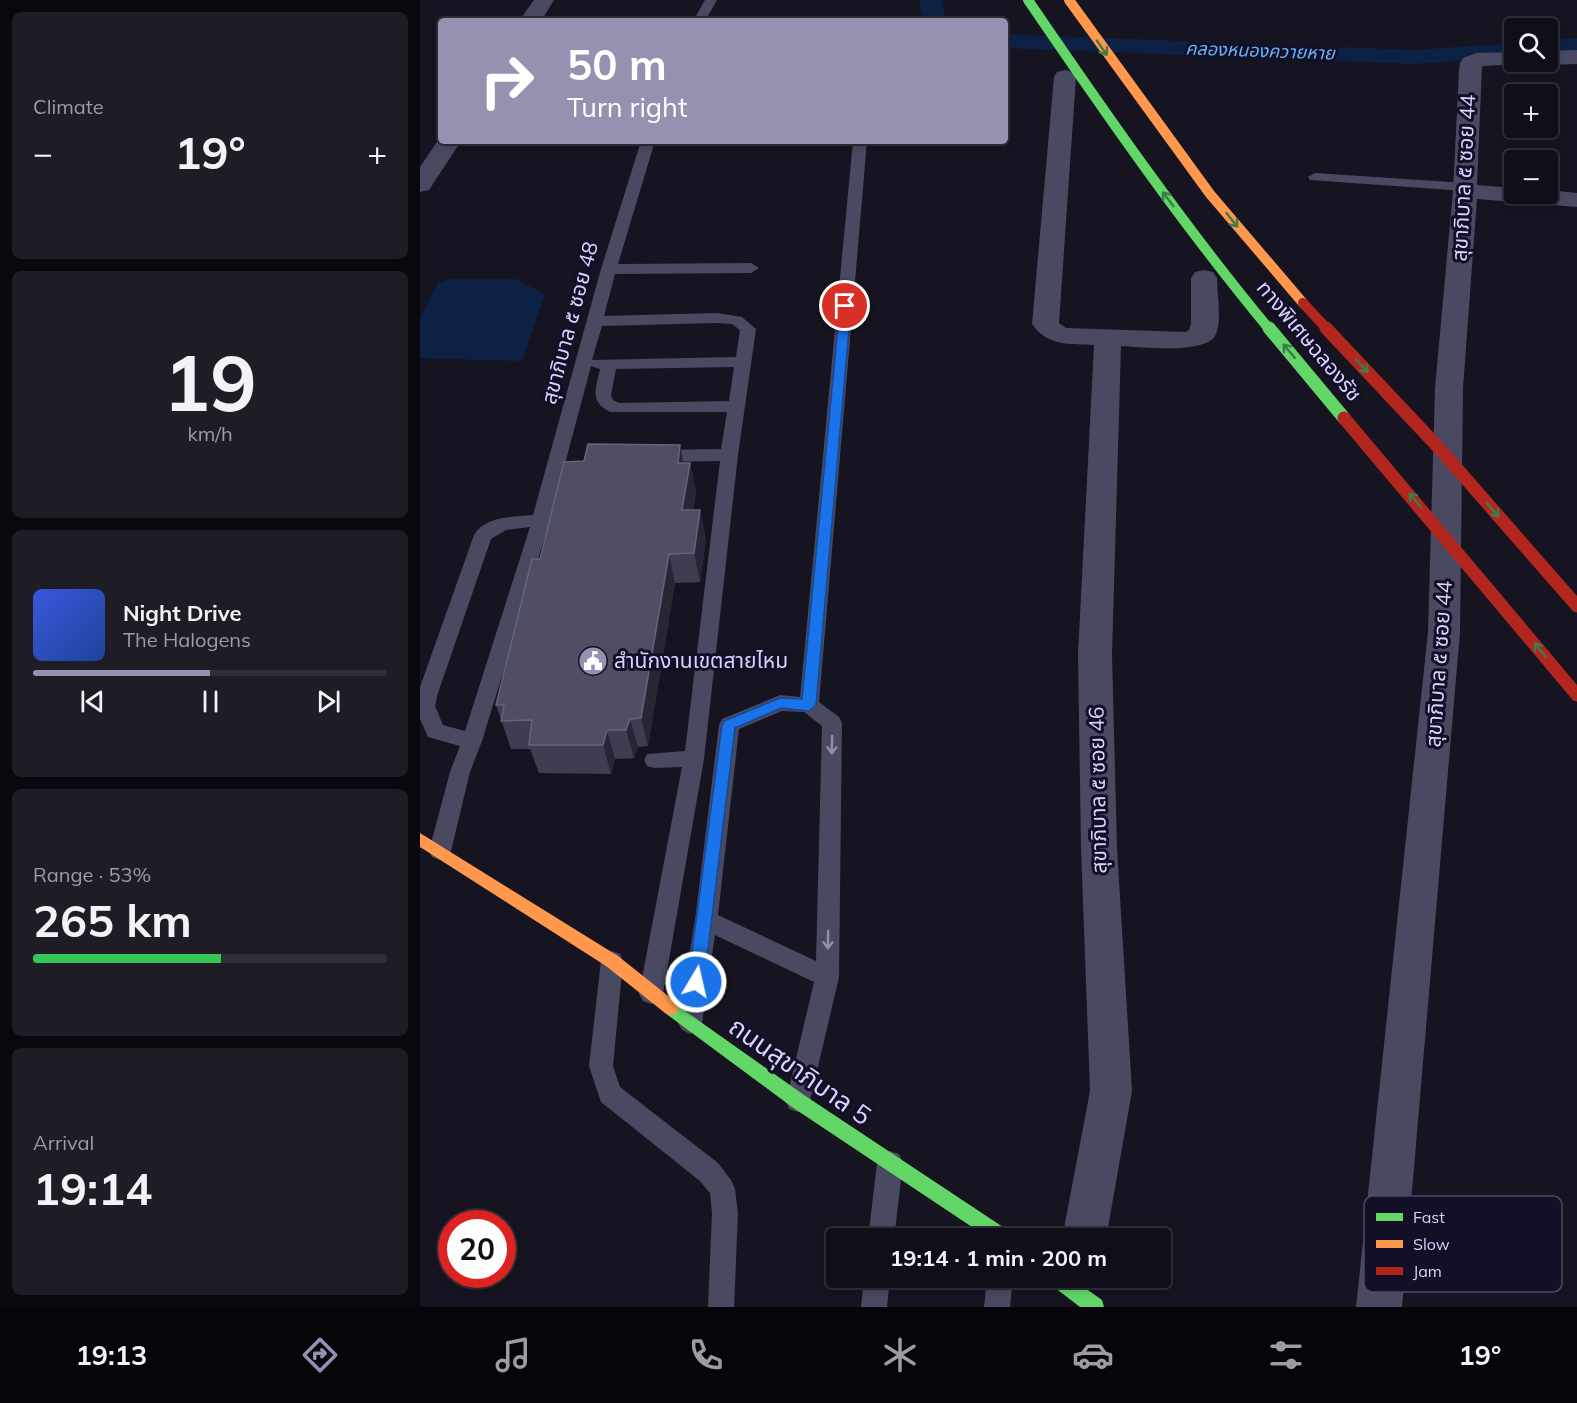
<!DOCTYPE html>
<meta charset="utf-8">
<style>
:root{--surface:#100f19;--page:#1e1d26;--text:#f1f3f6;--muted:#9c9ca2;--line:#302f38;--accent:#9591b1}
body{margin:0;font-family:Mulish,"Noto Sans Thai",sans-serif;background:var(--page);color:var(--text);height:100vh;display:flex;flex-direction:column;font-size:22px;white-space:nowrap}
*{box-sizing:border-box;margin:0}
p{font-size:20px;color:var(--muted)}
.icon{flex:none;width:33px;height:33px;fill:none;stroke:currentColor;stroke-width:2;stroke-linecap:round;stroke-linejoin:round}
.map{position:relative;flex:1;overflow:hidden}
.panel{display:flex;flex-direction:column;gap:12px;padding:12px;background:#09080e;width:420px}
.panel>*{flex:none}
.hud{position:absolute;left:18px;top:18px;width:570px;height:126px;border-radius:6px;box-shadow:0 3px 9px #0003,0 0 0 2px var(--line);background:#9591b1;color:#fff;overflow:hidden}
.fabs{position:absolute;left:1084px;top:18px;display:grid;gap:12px}
.fabs a{display:grid;place-items:center;width:54px;height:54px;border-radius:6px;background:var(--surface);box-shadow:0 3px 9px #0003,0 0 0 2px var(--line);font-size:30px}
.speed{position:absolute;left:18px;top:1210px;display:flex;gap:12px;font-size:30px;font-weight:700;text-align:center}
.speed>*{display:grid;place-content:center;width:78px;height:78px;border-radius:50%;background:var(--surface);box-shadow:0 3px 9px #0003,0 0 0 2px var(--line);line-height:1}
.speed .limit{border:9px solid #d22;background:#fff;color:#111}
.pin{position:absolute;display:grid;place-items:center;width:51px;height:51px;color:#fff;margin:-26px;border:3px solid #fff;border-radius:50%;box-shadow:0 2px 6px #0007}
.me{position:absolute;width:66px;margin:-33px;rotate:9deg;stroke-linejoin:round;filter:drop-shadow(0 0 4px #0008)}
.turn{display:flex;align-items:center;gap:21px;height:126px;padding:0 30px;font-size:27px}
.turn .icon{width:78px;height:78px;stroke-width:2.5}
.turn b{display:block;font-size:42px;line-height:51px}
.big{font-size:45px;font-weight:700;line-height:1.1}
.panel .widget{flex:1;display:flex;flex-direction:column;justify-content:center;gap:9px;min-width:0;padding:0 21px;border-radius:9px;background:var(--page)}
.panel .dial{align-items:center;gap:0}
.dial b{font-size:78px;line-height:1}
.song{display:flex;align-items:center;gap:18px}
.cover{width:72px;height:72px;border-radius:9px;background:linear-gradient(135deg,hsl(230 70% 55%),hsl(220 70% 35%))}
.played{height:6px;border-radius:3px;background:linear-gradient(90deg,var(--accent) 50%,var(--line) 50%)}
.keys{display:flex;justify-content:space-around;direction:ltr}
.heat{display:flex;justify-content:space-between;align-items:center;font-size:33px;direction:ltr}
.charge{height:9px;border-radius:4px;background:linear-gradient(90deg,#34c759 53%,var(--line) 0)}
.trip{position:absolute;left:406px;top:1228px;width:345px;height:60px;border-radius:6px;background:var(--surface);box-shadow:0 3px 9px #0003,0 0 0 2px var(--line);font-weight:700;line-height:60px;text-align:center}
.tab-bar{display:flex;height:96px;justify-content:space-around;align-items:center;background:#06060a;color:var(--muted)}
.tab-bar .icon{width:42px;height:42px}
.tab-bar .current{color:var(--accent)}
.tab-bar b{font-size:27px;color:var(--text)}
main{display:flex;flex:1;min-height:0}
.map>svg:first-child{display:block}
.water{fill:#0d2144}
.lines{fill:none;stroke-linecap:round;stroke-linejoin:round}
.canal{fill:#0d2144;fill-rule:evenodd}
.lane{fill:#4a4962;fill-rule:evenodd}
.street{fill:#4a4962;fill-rule:evenodd}
.fast{fill:#63d668;fill-rule:evenodd}
.slow{fill:#ff974d;fill-rule:evenodd}
.fast-bridge-far1{stroke:#63d668;stroke-width:10}
.fast-bridge{stroke:#63d668;stroke-width:13}
.slow-bridge{stroke:#ff974d;stroke-width:10}
.jam-bridge-far1{stroke:#b3261e;stroke-width:10}
.jam-bridge{stroke:#b3261e;stroke-width:13}
.wall{fill:#403d50}
.shaded-wall{fill:#282635}
.building{fill:#504e63;stroke:#66637b;stroke-width:1.5}
.oneway{stroke:#3f7c4a}
.oneway2{stroke:#928eb0}
.route{fill:#1a73e8;stroke:#114b97;stroke-width:1.5}
.labels{text-anchor:middle;stroke-width:6;stroke-linejoin:round;paint-order:stroke}
.far-water-label{font-size:18px;font-style:italic;fill:#62b6ff;stroke:#130f26}
.street-label{font-size:21px;fill:#d9d4ff;stroke:#130f26}
.poi-label{font-size:21px;fill:#d9d4ff;stroke:#130f26;text-anchor:start}
.near-street-label{font-size:26px;fill:#d9d4ff;stroke:#130f26}
.key{fill:#130f26;stroke:#4e4a67;stroke-width:1.5}
.key-label{font-size:16px;fill:#d9d4ff}
</style>
<main>
<section class="panel">
<div class="widget"><p>Climate</p>
<div class="heat"><a>−</a><b class="big">19°</b><a>+</a></div>
</div>
<div class="widget dial"><b>19</b><p>km/h</p></div>
<div class="widget">
<div class="song"><i class="cover"></i><div><b>Night Drive</b><p>The Halogens</p></div></div>
<div class="played"></div>
<div class="keys"><svg class="icon" aria-label="previous" viewBox="0 0 24 24"><path d="M18 5L8 12l10 7zM5 5v14"/></svg><svg class="icon" aria-label="pause" viewBox="0 0 24 24"><path d="M8 5v14M16 5v14"/></svg><svg class="icon" aria-label="next" viewBox="0 0 24 24"><path d="M6 5l10 7-10 7zM19 5v14"/></svg></div>
</div>
<div class="widget"><p>Range · 53%</p><b class="big">265 km</b><div class="charge"></div></div>
<div class="widget"><p>Arrival</p><b class="big">19:14</b></div>
</section>
<div class="map">
<svg width="1157" height="1307" viewBox="0 0 1157 1307">
<rect width="100%" height="100%" fill="#161421"/>
<polygon class="water" points="30,279 96,279 125,294 102,361 0,358 0,317 18,283"/>
<g class="lines">
<g class="canal">
<polygon points="499,0 521,0 527,21 503,21"/>
<polygon points="585,34 994,50 1095,43 1095,57 994,64 585,48"/>
<polygon points="1157,38 1157,52 1128,54 1128,40"/>
</g>
<g class="lane">
<polygon points="285,0 297,0 285,21 273,21"/>
<path d="M221,141H235L198,264L331,263L339,268L331,273L195,274L184,316L297,313L322,317L336,329L318,455L284,759L243,994L239,1001L231,1004L223,1001L219,994L262,767L234,768L227,766L224,760L227,754L265,751L300,461L237,462L231,460L228,456L231,452L237,450L301,449L307,412H190C169,401 176,389 180,369L171,366L130,520L62,741L50,772L31,851L28,857L20,860L12,857L9,851L30,772L40,746L8,737L0,719V687L54,535C65,516 94,517 113,515L181,269ZM297,323L312,324L320,330L316,357L172,360L182,326ZM314,367L309,401L199,403L193,400L191,395L196,369ZM110,527L45,731L23,725L15,706L18,693L71,539L86,530Z"/>
<path d="M433,141H447L399,702L419,717L422,723L419,977L390,1101L387,1109L378,1112L369,1109L366,1101L394,982L295,935L282,1023L278,1030L270,1034L262,1030L258,1023L275,920L299,725L302,719L353,698L360,695L380,697ZM362,711L384,712L402,726L396,961L298,915L319,729Z"/>
<polygon points="895,173 1045,183 1052,187 1045,191 890,180 888,177"/>
<polygon points="192,951 200,954 203,961 193,1066 200,1087 298,1163 311,1180 315,1189 318,1213 314,1307 288,1307 292,1213 290,1193 280,1181 181,1102 169,1066 181,961 184,954"/>
<polygon points="470,1151 479,1154 483,1163 474,1239 448,1239 457,1163 461,1154"/>
<polygon points="444,1278 470,1278 467,1307 441,1307"/>
<polygon points="567,1278 593,1278 590,1307 564,1307"/>
</g>
<g class="street">
<polygon points="114,0 134,0 121,21 99,21"/>
<polygon points="1157,50 1157,64 1128,65 1119,62 1128,62 1128,51"/>
<polygon points="1095,52 1095,62 1104,62 1103,64 1062,66 1057,185 1095,188 1095,194 1128,194 1128,190 1157,193 1157,207 1057,199 1043,388 1040,632 982,1307 936,1307 1008,632 1015,388 1033,191 1039,71 1040,63 1043,58 1057,53"/>
<path d="M645,70L653,72L656,77L639,323L646,328L766,332L769,330L771,324V278L775,272L784,270L793,272L797,278C797,295 802,319 796,334C788,355 720,347 701,346L692,654L697,848L712,1091L686,1239H642L670,1091L661,848L658,654L674,345C649,344 627,346 612,324L634,77L637,72Z"/>
<polygon points="21,136 21,141 41,141 9,190 0,192 0,167"/>
</g>
<g class="fast">
<polygon points="251,1001 384,1095 592,1233 595,1239 570,1239 372,1107 245,1013 243,1008 245,1003"/>
<polygon points="627,1278 651,1278 682,1300 684,1307 660,1307 630,1284"/>
</g>
<polygon class="slow" points="0,833 198,956 257,1003 259,1008 257,1013 251,1015 245,1013 186,966 0,847"/>
<path class="fast-bridge-far1" d="M608,0C685,113 763,225 850,330"/>
<polyline class="fast-bridge" points="849,328 924,418"/>
<polyline class="slow-bridge" points="649,0 790,194 883,303"/>
<polyline class="jam-bridge-far1" points="883,303 908,330"/>
<g class="jam-bridge">
<polyline points="906,328 1019,448 1157,606"/>
<polyline points="924,418 1157,695"/>
</g>
</g>
<polygon class="wall" points="260,445 263,463 270,463 276,492 273,510 280,510 286,539 280,582 255,583 228,746 218,747 214,758 195,759 191,774 119,773 110,749 91,749 76,705 120,559 164,461"/>
<g class="shaded-wall">
<polygon points="260,445 265,474 258,463"/>
<polygon points="270,463 276,492 268,539 262,510"/>
<polygon points="280,510 286,539 280,582 274,553"/>
<polygon points="249,554 255,583 228,746 221,718"/>
<polygon points="210,719 218,747 214,758 206,730"/>
<polygon points="187,730 195,759 191,774 183,745"/>
</g>
<polygon class="building" points="168,444 260,445 258,463 270,463 262,510 280,510 274,553 249,554 221,718 210,719 206,730 187,730 183,745 109,745 112,720 81,721 84,705 76,705 112,559 120,559 144,462 164,461"/>
<defs><path id="oneway-shaft" d="M-6 0H5M1.5-3L5.5 0L1.5 3" fill="none" stroke-width="1.6" stroke-linecap="round" stroke-linejoin="round" transform="scale(1.5)"/></defs>
<g class="oneway">
<use href="#oneway-shaft" transform="translate(682 48) rotate(55)"/>
<use href="#oneway-shaft" transform="translate(748 199) rotate(-127)"/>
<use href="#oneway-shaft" transform="translate(812 220) rotate(52)"/>
<use href="#oneway-shaft" transform="translate(869 351) rotate(-130)"/>
<use href="#oneway-shaft" transform="translate(942 366) rotate(47)"/>
<use href="#oneway-shaft" transform="translate(995 500) rotate(-130)"/>
<use href="#oneway-shaft" transform="translate(1073 510) rotate(49)"/>
<use href="#oneway-shaft" transform="translate(1120 650) rotate(-130)"/>
</g>
<g class="oneway2">
<use href="#oneway-shaft" transform="translate(412 745) rotate(91)"/>
<use href="#oneway-shaft" transform="translate(408 940) rotate(91)"/>
</g>
<polygon class="route" points="425,302 431,306 396,705 389,711 361,708 315,728 284,982 282,987 276,989 271,987 268,982 302,725 304,721 360,698 382,699 420,306"/>
<defs>
<g id="civic-disc" transform="scale(1.5)"><circle r="9.5" fill="#9591b1" stroke="#130f26"/><path d="M-.6-6.5H3V-4.5H.6V-3L4-1V1h2V6H-6V1h2V-1L-.6-3ZM-1.2 2.5V6h2.4V2.5Z" fill="#fff"/></g>
</defs>
<g fill-rule="evenodd">
<use href="#civic-disc" x="173" y="661"/>
</g>
<g class="labels">
<g class="far-water-label">
<text transform="translate(840 51) rotate(2)" y="6">คลองหนองควายหาย</text>
</g>
<g class="street-label">
<text transform="translate(1044 178) rotate(-87)" y="7">สุขาภิบาล ๕ ซอย 44</text>
<text transform="translate(150 323) rotate(-75)" y="7">สุขาภิบาล ๕ ซอย 48</text>
<text transform="translate(889 341) rotate(50)" y="7">ทางพิเศษฉลองรัช</text>
<text transform="translate(1019 664) rotate(-86)" y="7">สุขาภิบาล ๕ ซอย 44</text>
<text transform="translate(678 790) rotate(-91)" y="7">สุขาภิบาล ๕ ซอย 46</text>
</g>
<g class="poi-label">
<text x="194" y="668">สำนักงานเขตสายไหม</text>
</g>
<g class="near-street-label">
<text transform="translate(380 1071) rotate(35)" y="9">ถนนสุขาภิบาล 5</text>
</g>
</g>
<rect x="944" y="1196" width="198" height="96" rx="9" class="key"/>
<rect x="956" y="1213" width="27" height="8" fill="#63d668"/>
<rect x="956" y="1240" width="27" height="8" fill="#ff974d"/>
<rect x="956" y="1267" width="27" height="8" fill="#b3261e"/>
<g class="key-label">
<text x="993" y="1223">Fast</text>
<text x="993" y="1250">Slow</text>
<text x="993" y="1277">Jam</text>
</g>
</svg>
<div class="fabs">
<a><svg class="icon" aria-label="search" viewBox="0 0 24 24"><circle cx="10" cy="10" r="6"/><path d="M15 15l6 6"/></svg></a>
<a>+</a>
<a>−</a>
</div>
<div class="speed"><div class="limit">20</div></div>
<div class="pin" style="left:425px;top:306px;background:#d93025"><svg class="icon" aria-label="arrive" viewBox="0 0 24 24"><path d="M6 21V4h12l-3 4 3 4H6"/></svg></div>
<svg class="me" style="left:276px;top:982px" viewBox="-20 -20 40 40"><circle r="17" fill="#1a73e8" stroke="#fff" stroke-width="3"/><path d="M0-11L8 9 0 5-8 9z" fill="#fff"/></svg>
<div class="trip">19:14 · 1 min · 200 m</div>
<div class="hud">
<div class="turn"><svg class="icon" aria-label="right" viewBox="0 0 24 24"><path d="M7 20v-9h11M14 6l5 5-5 5"/></svg><div><b>50 m</b>Turn right</div></div>
</div>
</div>
</main>
<nav class="tab-bar">
<b>19:13</b>
<svg class="icon current" aria-label="directions" viewBox="0 0 24 24"><path d="M12 3l9 9-9 9-9-9zM9 14v-3h6M13 9l2 2-2 2"/></svg>
<svg class="icon" aria-label="music" viewBox="0 0 24 24"><path d="M9 18V5l10-2v13"/><circle cx="6" cy="18" r="3"/><circle cx="16" cy="16" r="3"/></svg>
<svg class="icon" aria-label="phone" viewBox="0 0 24 24"><path d="M5 4h4l2 5-3 2q2 4 5 5l2-3 5 2v4C11 20 4 13 5 4z"/></svg>
<svg class="icon" aria-label="climate" viewBox="0 0 24 24"><path d="M12 3v18M4 7l16 10M4 17L20 7"/></svg>
<svg class="icon" aria-label="car" viewBox="0 0 24 24"><path d="M5 17H2v-5l4-1 3-4h7l3 4 3 1v5h-3M9 17h6M6 11h13"/><circle cx="7" cy="17" r="2"/><circle cx="17" cy="17" r="2"/></svg>
<svg class="icon" aria-label="filters" viewBox="0 0 24 24"><path d="M4 7h16M4 17h16"/><circle cx="9" cy="7" r="2"/><circle cx="15" cy="17" r="2"/></svg>
<b>19°</b>
</nav>
